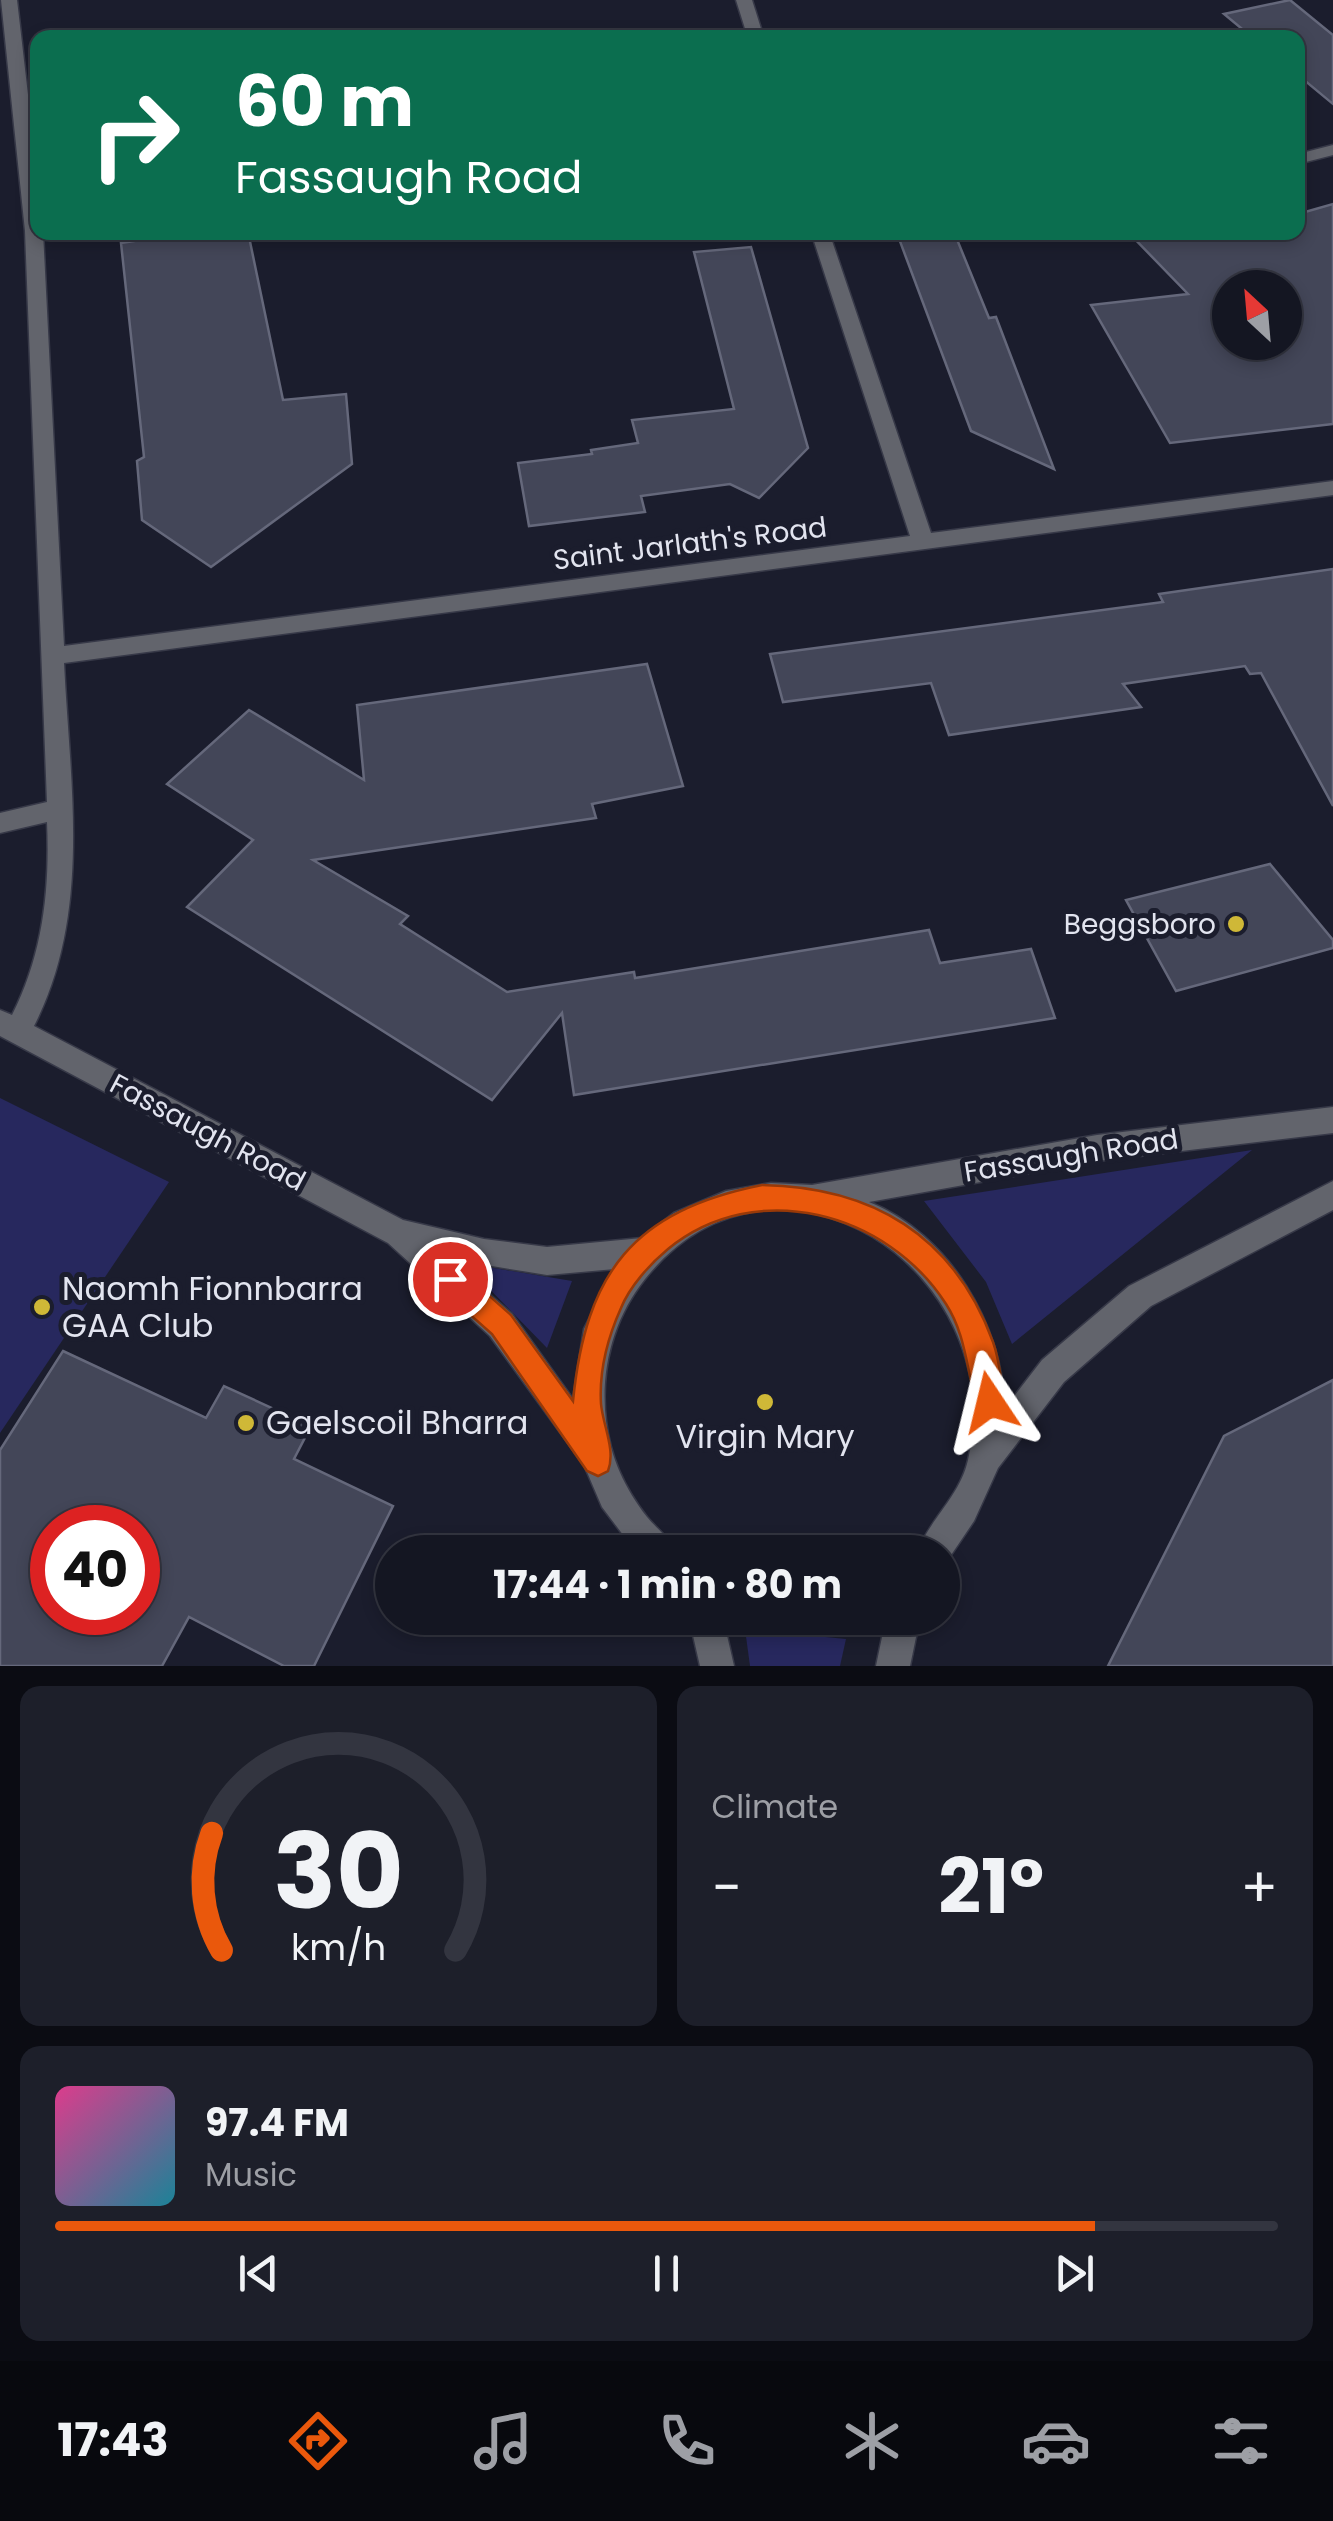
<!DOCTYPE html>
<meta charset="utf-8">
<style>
:root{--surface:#141622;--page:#1d1f2a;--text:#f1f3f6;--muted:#9d9fa5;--line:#333540;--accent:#ea580c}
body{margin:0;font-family:Poppins,sans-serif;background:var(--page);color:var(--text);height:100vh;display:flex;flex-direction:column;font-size:38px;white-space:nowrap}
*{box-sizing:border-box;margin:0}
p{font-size:32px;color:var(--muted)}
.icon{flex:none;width:55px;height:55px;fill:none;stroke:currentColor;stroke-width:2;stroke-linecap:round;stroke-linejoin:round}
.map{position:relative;height:1666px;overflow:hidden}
.panel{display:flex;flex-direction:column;gap:20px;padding:20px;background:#0b0c13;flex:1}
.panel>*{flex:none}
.guide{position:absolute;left:30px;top:30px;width:1275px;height:210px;border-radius:20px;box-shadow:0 5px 15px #0003,0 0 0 2px var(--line);background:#0b6e4f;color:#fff;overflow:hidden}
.needle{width:65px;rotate:334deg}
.fabs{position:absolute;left:1212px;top:270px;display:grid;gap:20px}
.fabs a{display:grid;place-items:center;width:90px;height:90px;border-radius:50%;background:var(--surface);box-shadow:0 5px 15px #0003,0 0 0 2px var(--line);font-size:50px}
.speed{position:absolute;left:30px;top:1505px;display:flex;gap:20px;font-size:50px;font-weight:700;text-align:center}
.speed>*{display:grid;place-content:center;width:130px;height:130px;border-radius:50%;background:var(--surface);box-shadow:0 5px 15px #0003,0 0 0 2px var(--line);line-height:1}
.speed .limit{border:15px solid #d22;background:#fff;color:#111}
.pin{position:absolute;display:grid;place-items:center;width:85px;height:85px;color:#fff;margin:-42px;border:5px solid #fff;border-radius:50%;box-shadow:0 2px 10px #0007}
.me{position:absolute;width:110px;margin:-55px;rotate:350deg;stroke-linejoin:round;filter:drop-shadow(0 0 8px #0008)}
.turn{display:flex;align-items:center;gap:35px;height:210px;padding:0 40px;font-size:45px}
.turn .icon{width:130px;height:130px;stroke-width:2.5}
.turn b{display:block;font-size:70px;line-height:85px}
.big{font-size:75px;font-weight:700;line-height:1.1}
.panel .card{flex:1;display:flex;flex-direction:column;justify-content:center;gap:15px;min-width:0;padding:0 35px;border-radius:20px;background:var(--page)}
.panel .dial{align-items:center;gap:0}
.dial svg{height:260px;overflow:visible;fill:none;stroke:var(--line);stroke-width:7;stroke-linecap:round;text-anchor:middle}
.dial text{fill:var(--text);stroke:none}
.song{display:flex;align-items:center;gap:30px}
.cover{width:120px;height:120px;border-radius:15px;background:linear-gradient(135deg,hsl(330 70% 55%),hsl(190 70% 35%))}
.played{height:10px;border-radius:5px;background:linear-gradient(90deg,var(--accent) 85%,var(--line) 85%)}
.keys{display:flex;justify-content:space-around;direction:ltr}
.heat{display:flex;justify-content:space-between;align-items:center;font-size:55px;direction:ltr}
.panel .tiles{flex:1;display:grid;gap:20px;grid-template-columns:1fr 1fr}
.card:last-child{grid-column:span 2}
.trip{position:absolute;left:375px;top:1535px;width:585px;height:100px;border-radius:50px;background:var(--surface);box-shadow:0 5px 15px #0003,0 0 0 2px var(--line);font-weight:700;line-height:100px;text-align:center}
.tabs{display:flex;height:160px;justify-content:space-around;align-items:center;background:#08090e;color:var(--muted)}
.tabs .icon{width:70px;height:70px}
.tabs .on{color:var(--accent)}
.tabs b{font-size:45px;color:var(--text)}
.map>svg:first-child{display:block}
.green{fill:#27285e}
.building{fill:#434658;stroke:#65687b;stroke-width:2.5;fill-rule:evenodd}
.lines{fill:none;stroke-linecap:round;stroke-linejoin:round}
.minor-casing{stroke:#373948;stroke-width:3}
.minor{fill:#62646c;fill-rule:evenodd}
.route{fill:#ea580c;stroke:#983908;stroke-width:2.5}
.poi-dot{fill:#cfb837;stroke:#1b1d2d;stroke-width:4}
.labels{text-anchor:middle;stroke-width:10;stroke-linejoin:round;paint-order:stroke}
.street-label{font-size:28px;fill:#e2e4ef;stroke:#1b1d2d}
.poi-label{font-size:28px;fill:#e2e4ef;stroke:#1b1d2d;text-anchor:end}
.near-poi-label{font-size:32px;fill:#e2e4ef;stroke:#1b1d2d;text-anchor:start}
</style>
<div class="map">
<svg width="1333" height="1666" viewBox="0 0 1333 1666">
<rect width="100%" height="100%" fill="#1b1d2d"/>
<g class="green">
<polygon points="0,1098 169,1182 0,1433"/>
<polygon points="1252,1150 1012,1344 986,1282 924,1201"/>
<polygon points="464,1263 572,1281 547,1348"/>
<polygon points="745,1629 846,1639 840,1666 750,1666"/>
</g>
<g class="building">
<polygon points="1290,0 1333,35 1333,104 1298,75 1298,38 1253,38 1224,14"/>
<path d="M1333,204V424L1170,443L1091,305L1188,294L1128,232H1298V214ZM1230,288H1285V342H1230Z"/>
<polygon points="193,232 248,232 283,400 346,394 352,464 211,567 142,520 137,461 144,457 121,243"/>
<polygon points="954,232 989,318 996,317 1054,469 971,431 898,236"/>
<polygon points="751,247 808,448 759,498 730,484 641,496 645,512 529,526 518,463 592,454 591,450 638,443 632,420 734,409 694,252"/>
<polygon points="1333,569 1333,806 1261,673 1250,674 1245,666 1123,684 1141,707 949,735 931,683 783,702 770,654 1163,602 1159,594"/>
<polygon points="647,664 683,786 592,804 596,818 313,860 408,916 400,924 507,992 634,972 635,978 929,930 940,963 1031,949 1055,1018 574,1095 562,1013 492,1100 187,907 253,840 167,784 249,710 364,780 357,705"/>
<polygon points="1270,864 1333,940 1333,948 1176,991 1126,900"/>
<path d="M63,1351L206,1418L224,1386L311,1426L294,1459L393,1506L314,1666H284L189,1617L162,1666H0V1450ZM52,1528H138V1612H52Z"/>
<polygon points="1333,1380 1333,1666 1108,1666 1224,1436"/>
</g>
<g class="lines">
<g class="minor-casing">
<g id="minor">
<path d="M1,0H17L38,181V232H43L64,646L910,536L811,232H829L931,533L1333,481V495L64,663C70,786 92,912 34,1026L403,1220L484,1239L547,1247L642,1238L674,1213L726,1191L771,1183L812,1185L1097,1135L1333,1107V1133L1097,1161L869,1202C949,1234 1002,1324 1005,1408L1042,1360L1129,1286L1333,1181V1210L1151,1306L1064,1382L998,1468L974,1521L945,1564L942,1552H917C930,1519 960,1496 968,1460C1012,1271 777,1114 645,1279C613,1319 600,1370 606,1421C610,1457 625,1489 647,1517C657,1529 669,1537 675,1552H636L602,1507L584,1465L490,1336L388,1243L0,1036V1010L12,1015C43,954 50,889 47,822L0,833V813L47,802L25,231ZM449,1259L547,1275L615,1269L584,1329L573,1399L512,1314Z"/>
<polygon points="736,0 752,0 764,38 748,38"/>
<polygon points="1333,145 1333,155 1298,164 1298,154"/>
<polygon points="689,1618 723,1618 734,1666 700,1666"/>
<polygon points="886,1618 920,1618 910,1666 876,1666"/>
</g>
</g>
<use href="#minor" class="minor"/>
</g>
<path class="route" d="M762,1185C872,1187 954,1235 993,1342C1000,1361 1001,1383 1005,1402L1001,1412L990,1416L980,1412C966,1376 968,1338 946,1304C887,1212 756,1177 668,1249C650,1264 630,1286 621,1308C608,1337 599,1372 601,1404C603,1426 616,1450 608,1471L598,1476L587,1471L492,1334L440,1288L436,1279L440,1269L450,1265L459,1269L511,1315L573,1401C586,1272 633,1211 762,1185Z"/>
<g class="poi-dot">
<circle cx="1236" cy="924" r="10"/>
<circle cx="42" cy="1307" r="10"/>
<circle cx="765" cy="1402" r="10"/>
<circle cx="246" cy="1423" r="10"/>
</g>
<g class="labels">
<g class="street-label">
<text transform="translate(690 543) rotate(-7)" y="10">Saint Jarlath's Road</text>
<text transform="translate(208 1132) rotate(28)" y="10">Fassaugh Road</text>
<text transform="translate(1071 1155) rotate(-9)" y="10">Fassaugh Road</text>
</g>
<g class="poi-label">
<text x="1216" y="934">Beggsboro</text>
</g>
<g class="near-poi-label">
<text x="62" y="1300">Naomh Fionnbarra<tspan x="62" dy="37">GAA Club</tspan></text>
<text x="266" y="1434">Gaelscoil Bharra</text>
<text x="765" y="1448" text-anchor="middle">Virgin Mary</text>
</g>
</g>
</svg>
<div class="fabs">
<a><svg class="needle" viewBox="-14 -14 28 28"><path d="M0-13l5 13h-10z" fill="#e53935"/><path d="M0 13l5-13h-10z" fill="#9d9fa5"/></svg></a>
</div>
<div class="speed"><div class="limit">40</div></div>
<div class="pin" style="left:450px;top:1279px;background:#d93025"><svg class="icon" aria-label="arrive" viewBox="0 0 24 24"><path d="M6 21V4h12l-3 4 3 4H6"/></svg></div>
<svg class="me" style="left:990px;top:1402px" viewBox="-20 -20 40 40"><path d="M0-17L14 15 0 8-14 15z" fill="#ea580c" stroke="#fff" stroke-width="4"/></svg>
<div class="trip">17:44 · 1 min · 80 m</div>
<div class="guide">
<div class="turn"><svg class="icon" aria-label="right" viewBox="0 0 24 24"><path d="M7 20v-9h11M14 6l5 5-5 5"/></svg><div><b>60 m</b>Fassaugh Road</div></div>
</div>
</div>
<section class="panel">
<div class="tiles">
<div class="card dial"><svg viewBox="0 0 100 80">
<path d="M14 69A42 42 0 1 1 86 69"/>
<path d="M14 69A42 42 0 0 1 11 33" stroke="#ea580c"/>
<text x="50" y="56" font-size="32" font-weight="700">30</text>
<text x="50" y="72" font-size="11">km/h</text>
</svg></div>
<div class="card"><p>Climate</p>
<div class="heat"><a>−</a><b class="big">21°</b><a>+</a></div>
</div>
<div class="card">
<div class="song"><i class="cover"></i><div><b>97.4 FM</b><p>Music</p></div></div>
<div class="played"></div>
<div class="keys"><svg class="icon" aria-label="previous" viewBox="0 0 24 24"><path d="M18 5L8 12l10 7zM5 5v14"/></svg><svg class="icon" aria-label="pause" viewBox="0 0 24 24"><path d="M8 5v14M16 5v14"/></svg><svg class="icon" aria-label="next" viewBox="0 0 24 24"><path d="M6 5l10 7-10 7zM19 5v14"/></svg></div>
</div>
</div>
</section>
<nav class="tabs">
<b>17:43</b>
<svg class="icon on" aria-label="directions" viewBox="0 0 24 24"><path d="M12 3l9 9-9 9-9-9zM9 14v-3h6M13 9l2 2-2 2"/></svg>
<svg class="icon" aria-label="music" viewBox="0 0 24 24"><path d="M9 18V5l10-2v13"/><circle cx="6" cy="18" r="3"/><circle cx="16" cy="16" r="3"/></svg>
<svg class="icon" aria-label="phone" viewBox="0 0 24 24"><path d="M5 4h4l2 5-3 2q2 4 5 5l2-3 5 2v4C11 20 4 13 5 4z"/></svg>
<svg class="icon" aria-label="climate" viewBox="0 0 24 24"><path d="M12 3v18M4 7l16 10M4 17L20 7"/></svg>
<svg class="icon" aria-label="car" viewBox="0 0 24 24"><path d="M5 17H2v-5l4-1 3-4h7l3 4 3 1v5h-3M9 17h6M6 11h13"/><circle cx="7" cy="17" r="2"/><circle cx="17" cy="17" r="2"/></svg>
<svg class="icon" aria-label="filters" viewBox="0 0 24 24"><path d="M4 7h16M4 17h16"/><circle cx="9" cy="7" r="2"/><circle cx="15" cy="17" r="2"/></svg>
</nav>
